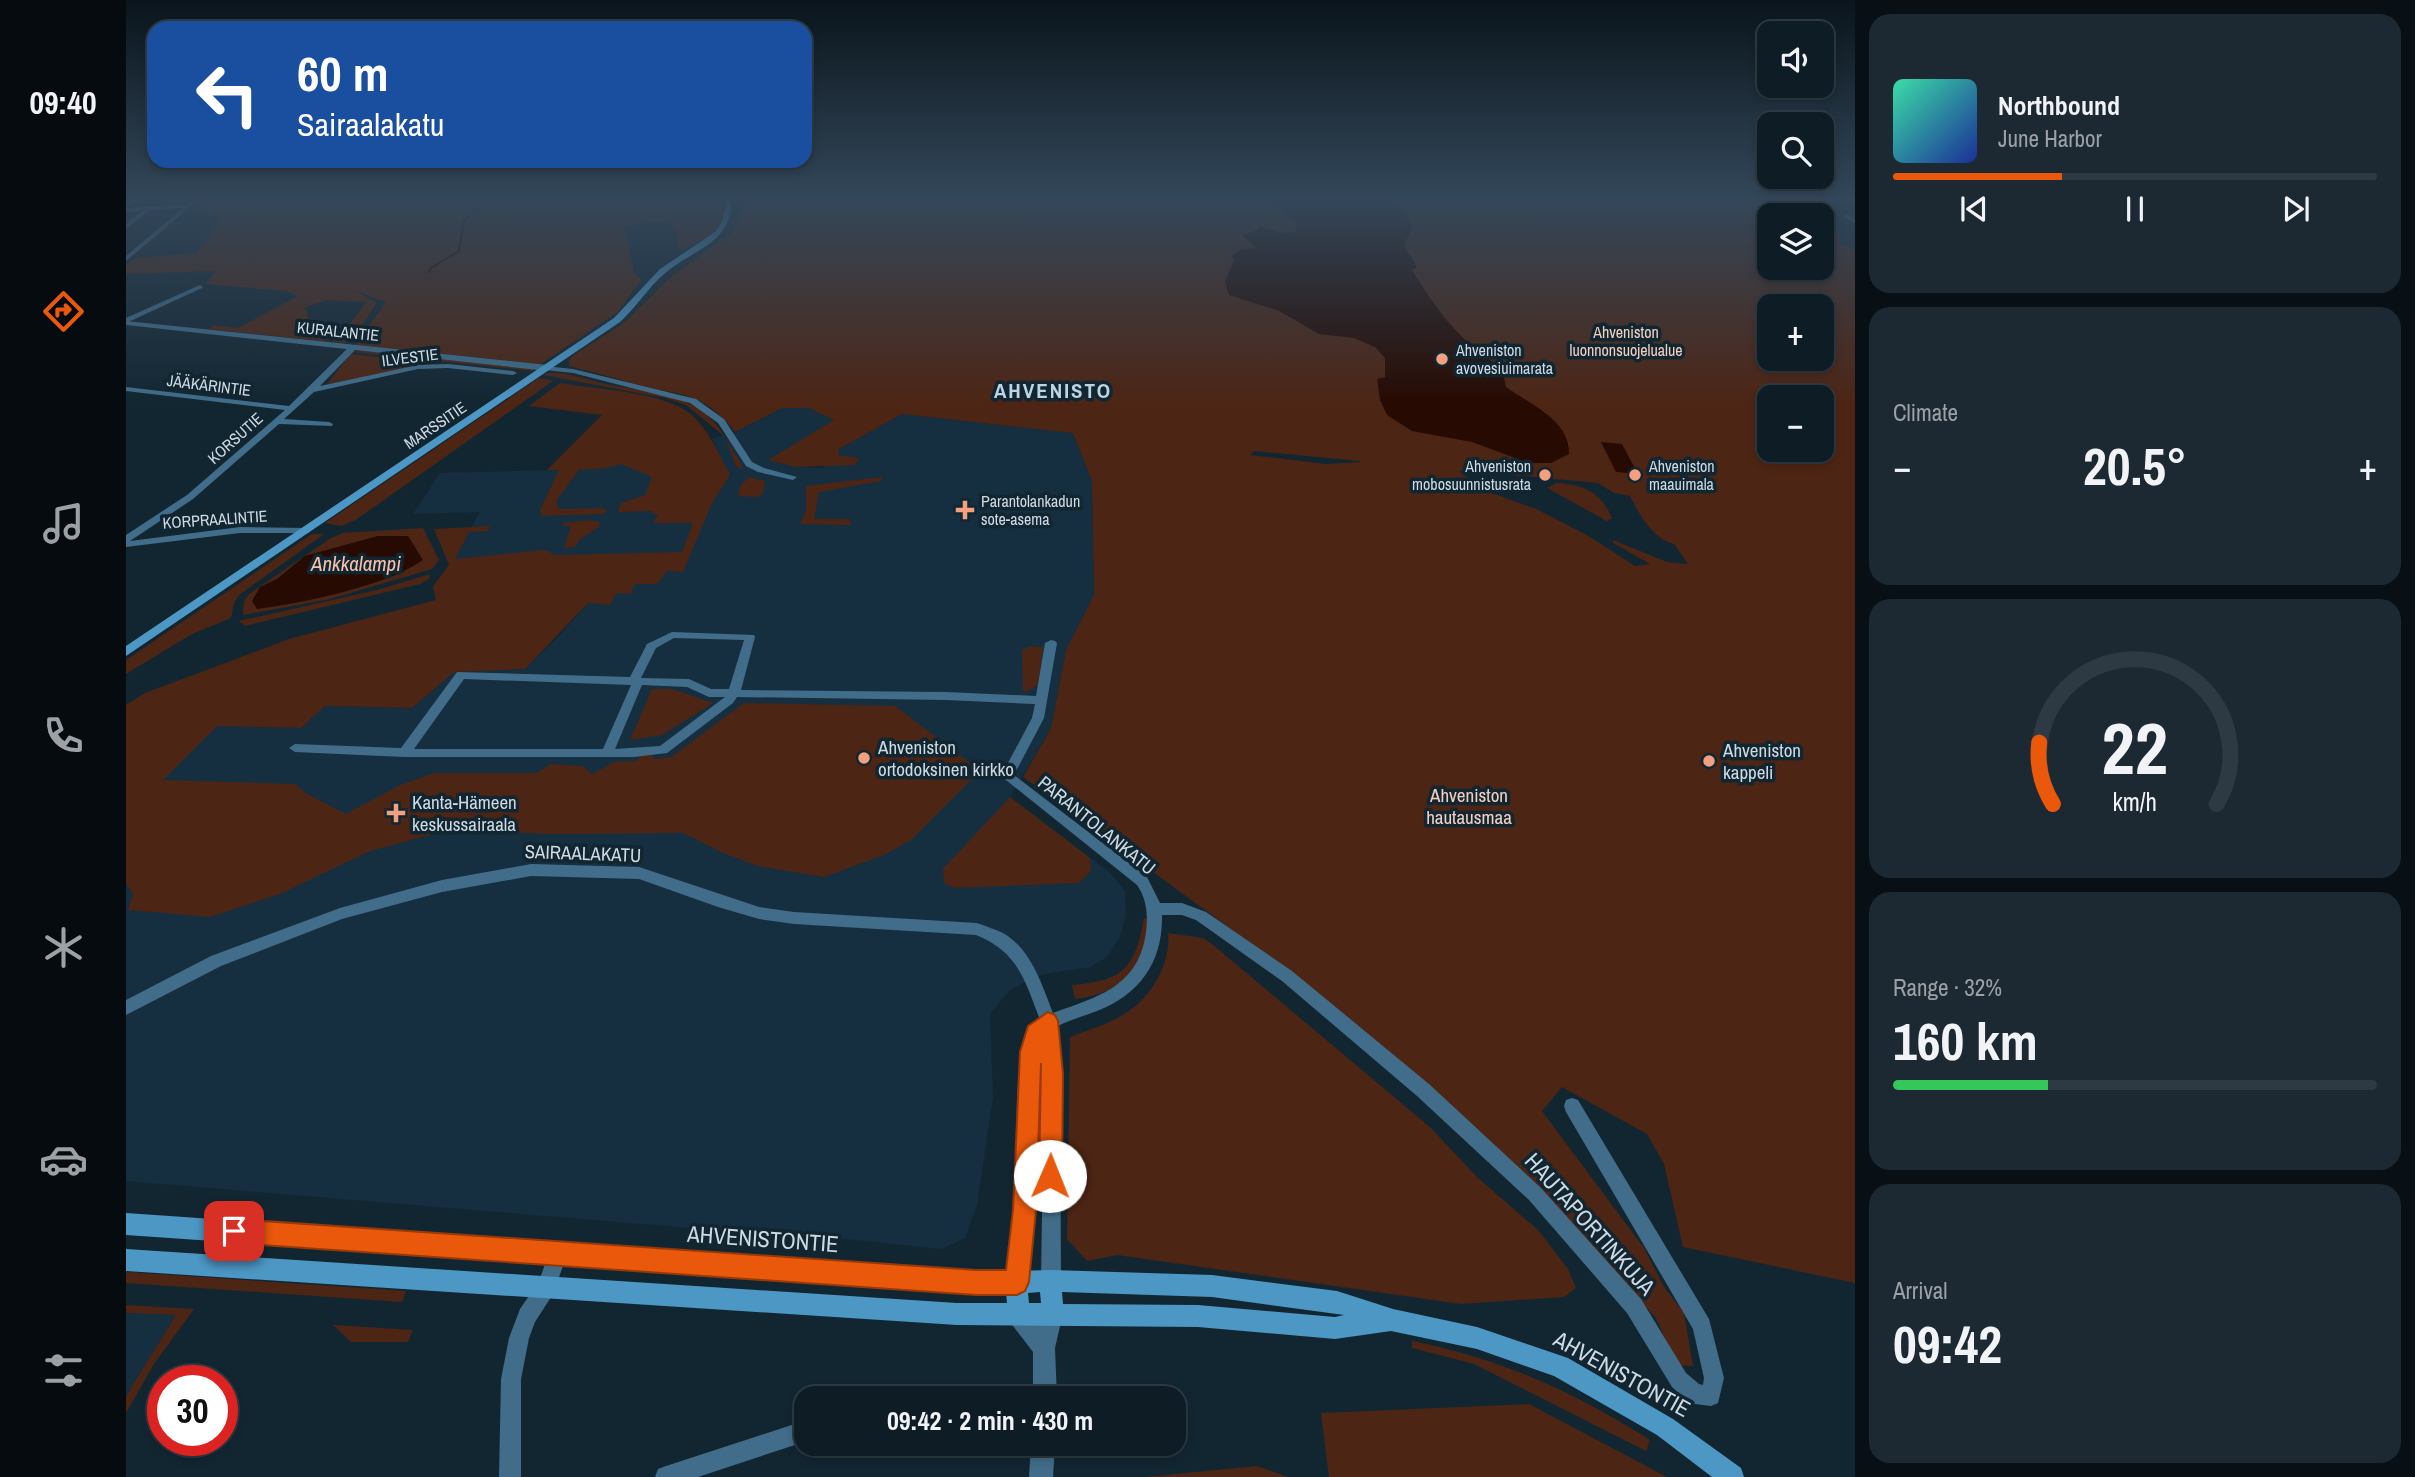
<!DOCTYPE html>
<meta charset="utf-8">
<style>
:root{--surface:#0e1c26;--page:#1c2932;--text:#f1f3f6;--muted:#9ba1a7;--line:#2e3a43;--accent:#ea580c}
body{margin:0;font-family:"Archivo Narrow",sans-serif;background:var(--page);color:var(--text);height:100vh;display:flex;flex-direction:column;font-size:26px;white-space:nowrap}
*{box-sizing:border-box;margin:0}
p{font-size:23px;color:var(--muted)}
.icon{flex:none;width:38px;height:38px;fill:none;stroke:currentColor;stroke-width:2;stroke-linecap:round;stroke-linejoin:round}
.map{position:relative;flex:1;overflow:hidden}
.drawer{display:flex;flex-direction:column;gap:14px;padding:14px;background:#080f15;width:560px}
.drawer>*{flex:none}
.guide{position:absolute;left:21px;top:21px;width:665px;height:147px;border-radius:21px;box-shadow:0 4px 10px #0003,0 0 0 2px var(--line);background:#1a4fa0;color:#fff;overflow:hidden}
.fabs{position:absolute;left:1631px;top:21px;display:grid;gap:14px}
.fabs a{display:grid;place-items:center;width:77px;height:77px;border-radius:14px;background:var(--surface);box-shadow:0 4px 10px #0003,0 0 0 2px var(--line);font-size:35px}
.speed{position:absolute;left:21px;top:1365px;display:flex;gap:14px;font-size:35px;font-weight:700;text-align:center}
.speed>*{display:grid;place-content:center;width:91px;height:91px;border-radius:50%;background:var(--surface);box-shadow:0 4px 10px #0003,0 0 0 2px var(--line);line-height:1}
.speed .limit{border:10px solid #d22;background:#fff;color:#111}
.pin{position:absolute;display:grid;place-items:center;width:60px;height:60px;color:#fff;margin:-30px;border-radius:14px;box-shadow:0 4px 10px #0006}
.me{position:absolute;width:77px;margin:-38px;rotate:1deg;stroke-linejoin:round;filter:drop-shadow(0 0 5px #0008)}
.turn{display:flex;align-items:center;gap:24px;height:147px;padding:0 35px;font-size:32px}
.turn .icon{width:91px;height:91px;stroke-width:2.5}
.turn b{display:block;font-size:49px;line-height:60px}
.big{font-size:52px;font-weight:800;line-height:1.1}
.drawer .widget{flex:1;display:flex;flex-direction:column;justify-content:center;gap:10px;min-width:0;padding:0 24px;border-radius:21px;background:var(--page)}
.drawer .dial{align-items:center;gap:0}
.dial svg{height:182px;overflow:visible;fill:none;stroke:var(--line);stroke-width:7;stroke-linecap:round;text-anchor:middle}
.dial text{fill:var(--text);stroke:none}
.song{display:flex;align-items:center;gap:21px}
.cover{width:84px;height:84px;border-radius:10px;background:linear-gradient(135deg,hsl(160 70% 55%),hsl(230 70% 35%))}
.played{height:7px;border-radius:4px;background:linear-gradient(90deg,var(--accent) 35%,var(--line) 35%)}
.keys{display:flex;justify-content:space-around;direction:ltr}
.heat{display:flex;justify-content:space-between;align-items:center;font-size:38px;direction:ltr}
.charge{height:10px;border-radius:5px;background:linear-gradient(90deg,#34c759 32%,var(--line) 0)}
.trip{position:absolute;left:668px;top:1386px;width:392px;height:70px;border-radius:21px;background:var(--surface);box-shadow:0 4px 10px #0003,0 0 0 2px var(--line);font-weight:800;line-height:70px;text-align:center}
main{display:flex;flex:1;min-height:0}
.tab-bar{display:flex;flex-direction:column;width:126px;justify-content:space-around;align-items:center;background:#060b0f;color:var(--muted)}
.tab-bar .icon{width:49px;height:49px}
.tab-bar .current{color:var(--accent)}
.tab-bar b{font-size:32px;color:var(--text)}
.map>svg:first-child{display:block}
.built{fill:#152f40}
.green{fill:#4d2514;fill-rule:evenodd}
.water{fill:#270a01}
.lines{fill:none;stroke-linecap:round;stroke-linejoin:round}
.stream{stroke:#270a01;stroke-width:2}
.minor{fill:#416d8a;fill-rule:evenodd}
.tertiary{fill:#416d8a;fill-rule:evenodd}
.secondary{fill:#4d97c5;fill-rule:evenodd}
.route{fill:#ea580c;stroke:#983908;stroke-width:2}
.poi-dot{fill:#f2a07f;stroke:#122632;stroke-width:2.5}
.labels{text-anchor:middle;stroke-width:7;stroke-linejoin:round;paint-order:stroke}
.far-street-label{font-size:16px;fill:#cedae3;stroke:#122632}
.far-park-label{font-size:16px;fill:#f4cfc0;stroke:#122632}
.far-poi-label{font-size:16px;fill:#cedae3;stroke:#122632;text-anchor:start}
.poi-label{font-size:19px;fill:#cedae3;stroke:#122632;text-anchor:start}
.park-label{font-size:19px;fill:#f4cfc0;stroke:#122632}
.street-label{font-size:19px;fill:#cedae3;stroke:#122632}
.far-district-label{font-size:21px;font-weight:bold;letter-spacing:2px;fill:#bcd4e4;stroke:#122632}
.water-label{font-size:21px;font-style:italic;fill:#f9c1ab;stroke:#122632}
.near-street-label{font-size:23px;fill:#cedae3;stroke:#122632}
</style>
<main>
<nav class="tab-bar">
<b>09:40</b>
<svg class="icon current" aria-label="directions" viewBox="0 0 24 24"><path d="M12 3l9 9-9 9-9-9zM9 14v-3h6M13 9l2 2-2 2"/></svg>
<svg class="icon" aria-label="music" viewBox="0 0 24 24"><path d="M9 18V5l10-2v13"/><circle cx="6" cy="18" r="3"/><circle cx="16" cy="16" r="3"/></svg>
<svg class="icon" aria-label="phone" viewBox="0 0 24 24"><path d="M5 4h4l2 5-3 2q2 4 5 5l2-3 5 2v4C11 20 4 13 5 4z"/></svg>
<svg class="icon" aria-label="climate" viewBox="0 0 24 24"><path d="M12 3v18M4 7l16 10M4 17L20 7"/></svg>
<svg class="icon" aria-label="car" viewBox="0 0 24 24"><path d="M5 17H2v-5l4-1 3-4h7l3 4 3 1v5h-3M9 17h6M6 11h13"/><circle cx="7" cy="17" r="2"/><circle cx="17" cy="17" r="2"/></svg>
<svg class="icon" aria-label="filters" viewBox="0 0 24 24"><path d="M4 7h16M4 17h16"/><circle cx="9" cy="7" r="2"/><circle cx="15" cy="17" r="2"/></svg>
</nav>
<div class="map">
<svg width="1729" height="1477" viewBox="0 0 1729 1477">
<rect width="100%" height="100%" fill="#122632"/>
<g class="built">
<polygon points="674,407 683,408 709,420 643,460 670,467 697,468 711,455 713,449 776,414 947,433 966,481 968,595 940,650 925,728 884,797 984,873 999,891 1000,915 994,937 981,957 965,967 917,974 884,990 864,1014 867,1097 851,1205 839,1238 816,1249 701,1237 577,1229 0,1181 0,785 36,780 91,726 175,728 199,706 286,708 328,672 399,669 433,636 462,603 328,559 354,512 287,514 314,473 433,470 489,461 603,475 586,439 609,432 656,408"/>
<polygon points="0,1313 50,1315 0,1396"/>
</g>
<g class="green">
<polygon points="79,198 596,198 599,217 587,233 557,249 552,249 551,234 543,220 498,226 508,272 515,280 492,312 415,364 229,345 260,302 229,291 251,303 236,325 219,343 206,342 220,329 240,302 201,300 177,308 181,310 183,324 210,325 201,340 197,341 82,329 88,325 112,328 172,296 159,291 80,284 90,271 0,274 0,265 8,258 70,253 91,226 93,219 80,211 64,211"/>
<path d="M613,198H1653L1685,215H1643V268H1696V221L1714,231L1713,243L1729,250V1283L1557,1247L1538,1164L1521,1134L1436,1087L1416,1111L1518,1248L1538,1287L1558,1313L1567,1366L1550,1365L1530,1318L1484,1267L1165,973L897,777L925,728L940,650L968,595L966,481L947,433L776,414L713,449L712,455L733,458L729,465L670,467L642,460L708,420L683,408H656L609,432C574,388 553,397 505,383C485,377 464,371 443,366V360L448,355L499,322L547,275L606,233L615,211ZM1643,306H1696V359H1643ZM1643,397H1696V450H1643ZM1128,451L1234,461L1235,462L1200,464L1124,455ZM1333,471L1391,476L1398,490H1405L1398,476L1472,483L1488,493L1504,496C1513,514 1527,539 1548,544L1562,564L1541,562L1487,540V543L1524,564L1509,566L1461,535L1410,509L1360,491Z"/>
<polygon points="238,350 407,369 408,371 227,352"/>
<polygon points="225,354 309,364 201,384"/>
<path d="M422,373C445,372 463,381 485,385C539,395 579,394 606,449C610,455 614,461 616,467L615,470L610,466L599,437L560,405L539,398L417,375Z"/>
<polygon points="413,378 427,381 231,519 216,526 199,523"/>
<path d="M434,383C469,389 540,392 566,415C584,432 593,454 604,475L586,503L557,572L541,571L531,584H509L504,594L491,593L484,605L462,603L399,669L328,672L286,708L199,706L175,728L91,726L37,780L169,784L181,794L220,814L274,785L309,773H411L424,764L457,766L466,774L488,762L512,761L513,756L527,754V759L545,757L618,703L769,706L852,769L841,784L785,840L758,855L698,877L632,866L597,853L557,833L427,834L322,830L244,851L154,894L84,917L2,910L7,894L0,883V705L19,693L163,639L310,600L307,586L323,565L308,529L364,526L362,531L343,532L329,559L419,550L429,555L556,552L567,523H527L532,516L524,511L492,512L495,503L519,495L526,477L495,464L480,468L453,470L430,501L433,509L475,508L481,510L478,514L416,516L414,510L433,470H421L476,415L403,406Z"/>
<polygon points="623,477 639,481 637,493 633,497 612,496 614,486"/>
<polygon points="756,477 755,481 693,492 688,519 724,519 725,525 674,524 680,511 680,486"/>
<path d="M1431,483C1458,484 1475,493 1486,518L1481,521L1421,488Z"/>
<polygon points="463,520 473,522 474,526 453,540 449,547 438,548 445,526 436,526 437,523"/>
<path d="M297,528L313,560L306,569L204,599L117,615L118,601L123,594L205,538L217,533ZM252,536L279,572L207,593L134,587L151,579L179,556Z"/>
<polygon points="186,534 198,534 113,595 108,603 105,618 66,634 0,674 0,660"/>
<polygon points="301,575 304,575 303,579 294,584 119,626 113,621 251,590"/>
<polygon points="905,646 917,648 912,685 900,692 897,691 896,650"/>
<polygon points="526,689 546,689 587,703 536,735 504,740"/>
<polygon points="884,797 964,858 965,871 953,883 829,888 818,883 817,869"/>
<path d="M1018,918H1023C1019,966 999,993 949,999L946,985C998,981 1009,968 1018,918Z"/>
<path d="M1042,933L1077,938L1086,944L1305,1128L1350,1176L1413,1231L1442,1269L1450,1288L1438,1297L1335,1304L991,1255L961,1261L941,1239L944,1037C962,1030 984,1024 1000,1013C1026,997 1045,963 1042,933Z"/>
<polygon points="0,1272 280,1291 276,1302 0,1283"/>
<polygon points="0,1305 68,1309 28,1364 0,1413 0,1396 50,1315 0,1313"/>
<polygon points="207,1325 287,1330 282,1342 225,1342"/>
<path d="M1286,1341C1376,1359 1446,1391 1524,1440L1520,1451L1348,1364L1286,1348Z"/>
<polygon points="1403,1404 1541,1477 1203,1477 1195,1413"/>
<polygon points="1131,1466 1162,1477 1019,1477"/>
</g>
<g class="water">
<path d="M1140,198H1260L1274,203L1286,227L1278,246L1291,267L1286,270C1310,310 1336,344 1376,368L1380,387C1405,405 1444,420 1443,454L1425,463H1403L1346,442L1286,431L1261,415L1254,400L1251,379L1259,377V358L1249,347L1228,338L1193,334L1153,311L1103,295L1099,282L1108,260L1105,256L1115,250L1130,248L1116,235L1134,229L1133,226L1155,233L1171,231L1169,221Z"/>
<polygon points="1475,442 1496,444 1512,474 1490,472"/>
<path d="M252,536H282L297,560C260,586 177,603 131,609L126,601L134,587L151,579L179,556Z"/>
</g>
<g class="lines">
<polyline class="stream" points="303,272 305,268 333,251 338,221 360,198"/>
<g class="minor">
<polygon points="8,198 14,198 0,208 0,203"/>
<polygon points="69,198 75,198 0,261 0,256 57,208 24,210 0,229 0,224 16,211 0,212 0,208 61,204"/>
<polygon points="1720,214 1729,219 1729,223 1718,217"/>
<polygon points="74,285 77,287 76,288 0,323 0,318"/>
<polygon points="225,345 232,347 194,386 292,365 322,364 387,371 391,373 387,375 322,368 292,369 188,392 158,419 203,422 207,424 206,426 153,424 67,499 4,541 114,527 180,528 183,529 183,533 114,533 0,547 0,535 61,495 159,410 0,391 0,387 163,406"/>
<polygon points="419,366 447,369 570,399 598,419 626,462 638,468 671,477 667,480 632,472 620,466 592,423 564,403 447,373 419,370"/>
<path d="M546,632L628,635L629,637L615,690L820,692L910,696L919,643L925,640L929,641L931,643L918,718L888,775L1021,877L1034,903H1056L1080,912L1166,971L1303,1084L1415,1188L1515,1299L1560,1373L1573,1384L1577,1385L1578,1378L1567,1329L1440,1112L1438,1106L1440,1100L1446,1098L1452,1100L1583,1319L1598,1378L1592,1403L1585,1406L1569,1404L1562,1401L1546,1387L1501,1313L1403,1200L1291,1096L1156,981L1070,920L1056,915H1036C1037,962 1014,994 971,1011C958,1016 943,1020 930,1027L934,1074L935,1281L932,1288L925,1291L918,1288L915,1281L918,1074L916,1042L909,1085L908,1184L901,1282L898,1289L891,1292L884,1289L881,1282C883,1248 889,1214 891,1181C893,1140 882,1048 914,1020C899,980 892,952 850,935L668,924L633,919L592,907L513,879L405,876L316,892L216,919L95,966L0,1015V1000L85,956L214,908L316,880L405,864L513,867L633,907L668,912L851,923C859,926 869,929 877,933C905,949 916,985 927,1013C971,997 1013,987 1020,932C1022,916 1021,899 1011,885L875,776L906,718L909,704L820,700L611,697L607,703L541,753L508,757H278L169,752L163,748L169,744L275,748L331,672L504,677L521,644ZM548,638L618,640L603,689H585L563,679L515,678L530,648ZM338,679L505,685L477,749H288ZM516,685L561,687L583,697H599L534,746L489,749Z"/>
<polygon points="433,1243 440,1245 442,1252 427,1294 409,1322 403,1338 395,1379 395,1477 373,1477 375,1379 383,1338 394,1309 413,1281 426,1245"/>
<polygon points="798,1388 811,1388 818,1391 821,1398 788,1398 791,1391"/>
<polygon points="681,1420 681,1441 572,1477 529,1477 532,1469 540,1466"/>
</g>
<g class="tertiary">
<polygon points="1721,198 1729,198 1729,202"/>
<polygon points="0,321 422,365 426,368 422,371 0,325"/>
<polygon points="926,1302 934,1305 937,1313 929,1348 931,1398 907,1398 907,1352 884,1322 881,1314 884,1306 892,1303 900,1306 913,1322 918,1305"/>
<polygon points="905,1444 929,1444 927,1477 903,1477"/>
</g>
<g class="secondary">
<path d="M599,198H605C608,244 566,249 538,274C522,288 510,307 494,322L0,656V646L488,318L534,269L589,232C598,221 600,212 599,198Z"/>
<path d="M0,1213L850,1272L925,1270L1086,1275L1211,1291L1267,1309L1351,1327L1442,1358L1547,1419L1615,1468L1618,1477H1586L1531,1435L1428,1376L1351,1349L1265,1331L1209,1339L1072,1327L831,1325L0,1271V1249L831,1303H881L880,1293L850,1294L0,1235ZM914,1292L915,1303H903L902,1293ZM936,1292L1086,1297L1218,1315L1209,1317L1072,1305L937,1304Z"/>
</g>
</g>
<linearGradient id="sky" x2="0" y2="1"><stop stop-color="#0a151c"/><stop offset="0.49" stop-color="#33475a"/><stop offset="1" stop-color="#33475a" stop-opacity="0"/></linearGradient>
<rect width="1729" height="405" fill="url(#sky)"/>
<polygon class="route" points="922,1012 929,1015 932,1021 937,1074 936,1176 933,1184 924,1187 916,1184 913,1176 915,1063 910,1210 903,1282 899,1291 891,1295 850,1295 108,1243 100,1240 96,1231 100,1223 108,1219 850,1270 880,1270 887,1210 894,1052 902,1026"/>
<g class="poi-dot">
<circle cx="1316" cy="359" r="7"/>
<circle cx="1419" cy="475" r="7"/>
<circle cx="1509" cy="475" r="7"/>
<path d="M835.5 499.5h7v7h7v7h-7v7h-7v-7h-7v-7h7z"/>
<circle cx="738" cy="758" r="7"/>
<circle cx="1583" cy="761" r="7"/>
<path d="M266.5 802.5h7v7h7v7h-7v7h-7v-7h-7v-7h7z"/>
</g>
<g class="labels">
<g class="far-street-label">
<text transform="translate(212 331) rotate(6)" y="6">KURALANTIE</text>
<text transform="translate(284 357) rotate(-7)" y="6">ILVESTIE</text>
<text transform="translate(83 385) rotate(7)" y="6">JÄÄKÄRINTIE</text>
<text transform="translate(309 425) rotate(-34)" y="6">MARSSITIE</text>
<text transform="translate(109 438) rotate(-42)" y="6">KORSUTIE</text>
<text transform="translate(89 519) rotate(-4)" y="6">KORPRAALINTIE</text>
</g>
<g class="far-park-label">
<text x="1500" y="338">Ahveniston<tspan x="1500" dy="18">luonnonsuojelualue</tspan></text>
</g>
<g class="far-poi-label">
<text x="1330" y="356">Ahveniston<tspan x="1330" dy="18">avovesiuimarata</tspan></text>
<text x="1405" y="472" text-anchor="end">Ahveniston<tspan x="1405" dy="18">mobosuunnistusrata</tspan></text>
<text x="1523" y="472">Ahveniston<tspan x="1523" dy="18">maauimala</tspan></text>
<text x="855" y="507">Parantolankadun<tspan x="855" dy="18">sote-asema</tspan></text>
</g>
<g class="poi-label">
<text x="752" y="754">Ahveniston<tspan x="752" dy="22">ortodoksinen kirkko</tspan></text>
<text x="1597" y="757">Ahveniston<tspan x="1597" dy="22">kappeli</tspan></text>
<text x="286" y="809">Kanta-Hämeen<tspan x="286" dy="22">keskussairaala</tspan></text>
</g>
<g class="park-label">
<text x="1343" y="802">Ahveniston<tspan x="1343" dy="22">hautausmaa</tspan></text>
</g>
<g class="street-label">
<text transform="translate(971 825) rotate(39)" y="7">PARANTOLANKATU</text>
<text transform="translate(457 853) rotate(2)" y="7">SAIRAALAKATU</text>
</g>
<g class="far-district-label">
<text x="927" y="398">AHVENISTO</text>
</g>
<g class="water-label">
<text x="230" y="571">Ankkalampi</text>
</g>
<g class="near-street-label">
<text transform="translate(1464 1224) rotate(48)" y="8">HAUTAPORTINKUJA</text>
<text transform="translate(637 1239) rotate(4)" y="8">AHVENISTONTIE</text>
<text transform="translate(1496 1374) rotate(29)" y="8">AHVENISTONTIE</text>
</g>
</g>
</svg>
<div class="fabs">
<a><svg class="icon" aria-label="sound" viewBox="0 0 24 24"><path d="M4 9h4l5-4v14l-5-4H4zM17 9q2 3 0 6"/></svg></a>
<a><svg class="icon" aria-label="search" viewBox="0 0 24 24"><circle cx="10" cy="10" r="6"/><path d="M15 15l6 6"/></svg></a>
<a><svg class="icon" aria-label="layers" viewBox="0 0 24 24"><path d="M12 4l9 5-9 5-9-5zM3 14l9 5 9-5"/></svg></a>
<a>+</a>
<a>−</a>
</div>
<div class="speed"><div class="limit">30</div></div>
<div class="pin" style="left:108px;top:1231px;background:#d93025"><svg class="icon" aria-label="arrive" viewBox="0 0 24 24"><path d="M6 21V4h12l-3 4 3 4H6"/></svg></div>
<svg class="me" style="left:924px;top:1176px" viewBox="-20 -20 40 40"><circle r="19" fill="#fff"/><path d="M0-13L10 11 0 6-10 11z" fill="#ea580c"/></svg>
<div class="trip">09:42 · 2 min · 430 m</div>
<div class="guide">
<div class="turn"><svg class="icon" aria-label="left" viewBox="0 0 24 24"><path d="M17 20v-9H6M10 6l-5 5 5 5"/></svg><div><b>60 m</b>Sairaalakatu</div></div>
</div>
</div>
<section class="drawer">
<div class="widget">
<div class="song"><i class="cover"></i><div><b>Northbound</b><p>June Harbor</p></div></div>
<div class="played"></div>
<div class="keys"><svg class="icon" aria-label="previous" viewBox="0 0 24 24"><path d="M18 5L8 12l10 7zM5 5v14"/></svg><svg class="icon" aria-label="pause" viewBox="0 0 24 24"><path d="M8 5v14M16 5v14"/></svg><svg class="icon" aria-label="next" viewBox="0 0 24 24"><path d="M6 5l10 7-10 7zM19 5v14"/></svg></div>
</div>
<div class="widget"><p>Climate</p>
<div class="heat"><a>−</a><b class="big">20.5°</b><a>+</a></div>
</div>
<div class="widget dial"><svg viewBox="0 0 100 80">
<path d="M14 69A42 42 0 1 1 86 69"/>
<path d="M14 69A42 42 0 0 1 8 42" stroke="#ea580c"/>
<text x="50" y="56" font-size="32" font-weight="700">22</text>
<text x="50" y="72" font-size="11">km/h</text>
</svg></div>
<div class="widget"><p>Range · 32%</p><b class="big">160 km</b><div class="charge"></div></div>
<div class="widget"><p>Arrival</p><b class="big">09:42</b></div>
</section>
</main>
